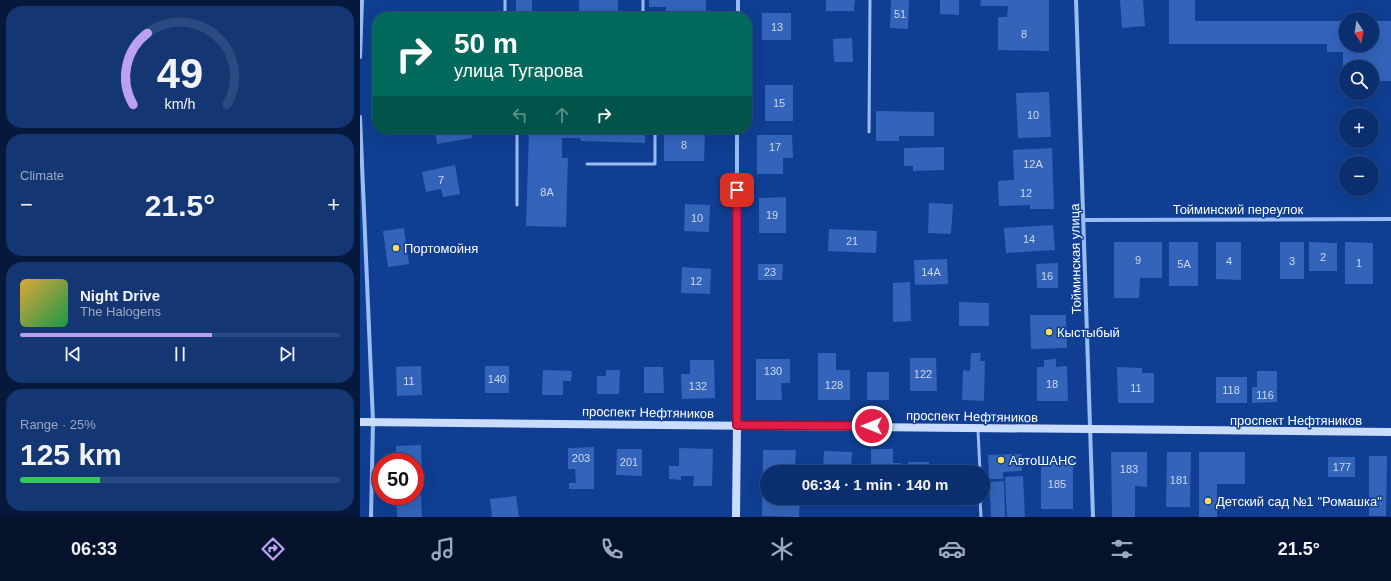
<!DOCTYPE html>
<meta charset="utf-8">
<style>
:root{--surface:#0b2e6e;--page:#143673;--text:#f1f3f6;--muted:#9aa8c2;--line:#2b4a81;--accent:#bca0f2}
body{margin:0;font-family:Helvetica,sans-serif;background:var(--page);color:var(--text);height:100vh;display:flex;flex-direction:column;font-size:15px;white-space:nowrap}
*{box-sizing:border-box;margin:0}
p{font-size:13px;color:var(--muted)}
.icon{flex:none;width:22px;height:22px;fill:none;stroke:currentColor;stroke-width:2;stroke-linecap:round;stroke-linejoin:round}
.map{position:relative;flex:1;overflow:hidden}
.drawer{display:flex;flex-direction:column;gap:6px;padding:6px;background:#06193c;width:360px}
.drawer>*{flex:none}
.guide{position:absolute;left:12px;top:12px;width:380px;height:122px;border-radius:16px;box-shadow:0 4px 16px #0002,0 0 0 1px var(--line);background:#00695c;color:#fff;overflow:hidden}
.needle{width:26px;rotate:168deg}
.buttons{position:absolute;left:979px;top:12px;display:grid;gap:8px}
.buttons a{display:grid;place-items:center;width:40px;height:40px;border-radius:50%;background:var(--surface);box-shadow:0 4px 16px #0002,0 0 0 1px var(--line);font-size:20px}
.speed{position:absolute;left:12px;top:453px;display:flex;gap:8px;font-size:20px;font-weight:700;text-align:center}
.speed>*{display:grid;place-content:center;width:52px;height:52px;border-radius:50%;background:var(--surface);box-shadow:0 4px 16px #0002,0 0 0 1px var(--line);line-height:1}
.speed .limit{border:6px solid #d22;background:#fff;color:#111}
.pin{position:absolute;display:grid;place-items:center;width:34px;height:34px;color:#fff;margin:-17px;border-radius:8px;box-shadow:0 2px 6px #0006}
.me{position:absolute;width:44px;margin:-22px;rotate:270deg;stroke-linejoin:round;filter:drop-shadow(0 0 3px #0008)}
.turn{display:flex;align-items:center;gap:14px;height:84px;padding:0 16px;font-size:18px}
.turn .icon{width:52px;height:52px;stroke-width:2.5}
.turn b{display:block;font-size:28px;line-height:34px}
.lanes{display:flex;align-items:center;height:38px;padding:0 16px;background:#0003;justify-content:center;gap:20px;direction:ltr}
.lanes .off{opacity:.35}
.big{font-size:30px;font-weight:700;line-height:1.1}
.drawer .tile{flex:1;display:flex;flex-direction:column;justify-content:center;gap:6px;min-width:0;padding:0 14px;border-radius:16px;background:var(--page)}
.drawer .dial{align-items:center;gap:0}
.dial svg{height:104px;overflow:visible;fill:none;stroke:var(--line);stroke-width:7;stroke-linecap:round;text-anchor:middle}
.dial text{fill:var(--text);stroke:none}
.song{display:flex;align-items:center;gap:12px}
.cover{width:48px;height:48px;border-radius:6px;background:linear-gradient(135deg,hsl(40 70% 55%),hsl(140 70% 35%))}
.played{height:4px;border-radius:2px;background:linear-gradient(90deg,var(--accent) 60%,var(--line) 60%)}
.keys{display:flex;justify-content:space-around;direction:ltr}
.heat{display:flex;justify-content:space-between;align-items:center;font-size:22px;direction:ltr}
.charge{height:6px;border-radius:3px;background:linear-gradient(90deg,#34c759 25%,var(--line) 0)}
.trip{position:absolute;left:400px;top:465px;width:230px;height:40px;border-radius:20px;background:var(--surface);box-shadow:0 4px 16px #0002,0 0 0 1px var(--line);font-weight:700;line-height:40px;text-align:center}
.dock{display:flex;height:64px;justify-content:space-around;align-items:center;background:#04122c;color:var(--muted)}
.dock .icon{width:28px;height:28px}
.dock .selected{color:var(--accent)}
.dock b{font-size:18px;color:var(--text)}
main{display:flex;flex:1;min-height:0}
.map>svg:first-child{display:block}
.building{fill:#3364ba}
.lines{fill:none;stroke-linecap:round;stroke-linejoin:round}
.lane{stroke:#9abcf4;stroke-width:3}
.street{stroke:#9abcf4;stroke-width:4}
.secondary{stroke:#cadcfd;stroke-width:8}
.route-casing{stroke:#92132f;stroke-width:10}
.route{stroke:#e11d48;stroke-width:7}
.poi-dot{fill:#ffdd5d;stroke:#0f3e92;stroke-width:1.5}
.labels{text-anchor:middle;stroke-width:3;stroke-linejoin:round;paint-order:stroke}
.number-label{font-size:11px;fill:#ccd8ee}
.street-label{font-size:13px;fill:#fff;stroke:#0f3e92}
.poi-label{font-size:13px;fill:#fff;stroke:#0f3e92;text-anchor:start}
</style>
<main>
<section class="drawer">
<div class="tile dial"><svg viewBox="0 0 100 80">
<path d="M14 69A42 42 0 1 1 86 69"/>
<path d="M14 69A42 42 0 0 1 25 14" stroke="#bca0f2"/>
<text x="50" y="56" font-size="32" font-weight="700">49</text>
<text x="50" y="72" font-size="11">km/h</text>
</svg></div>
<div class="tile"><p>Climate</p>
<div class="heat"><a>−</a><b class="big">21.5°</b><a>+</a></div>
</div>
<div class="tile">
<div class="song"><i class="cover"></i><div><b>Night Drive</b><p>The Halogens</p></div></div>
<div class="played"></div>
<div class="keys"><svg class="icon" aria-label="previous" viewBox="0 0 24 24"><path d="M18 5L8 12l10 7zM5 5v14"/></svg><svg class="icon" aria-label="pause" viewBox="0 0 24 24"><path d="M8 5v14M16 5v14"/></svg><svg class="icon" aria-label="next" viewBox="0 0 24 24"><path d="M6 5l10 7-10 7zM19 5v14"/></svg></div>
</div>
<div class="tile"><p>Range · 25%</p><b class="big">125 km</b><div class="charge"></div></div>
</section>
<div class="map">
<svg width="1031" height="517" viewBox="0 0 1031 517">
<rect width="100%" height="100%" fill="#0f3e92"/>
<g class="building">
<rect x="156" y="0" width="16" height="17"/>
<polygon points="219,0 258,0 258,13 219,11"/>
<polygon points="289,0 346,0 346,17 306,17 306,7 289,7"/>
<polygon points="466,0 495,0 494,11 466,11"/>
<polygon points="531,0 549,0 548,29 530,28"/>
<polygon points="580,0 599,0 599,15 580,14"/>
<polygon points="621,0 689,0 689,51 638,50 638,17 647,17 648,6 620,6"/>
<polygon points="760,0 783,0 785,26 762,28"/>
<polygon points="809,0 835,0 835,21 986,21 986,45 1012,45 1012,21 1031,21 1031,81 1012,81 1012,67 986,67 986,81 983,81 983,52 967,52 967,44 809,44"/>
<rect x="402" y="13" width="29" height="27"/>
<polygon points="492,38 493,62 474,62 473,39"/>
<rect x="405" y="85" width="28" height="36"/>
<polygon points="689,92 691,137 658,138 656,93"/>
<polygon points="516,111 574,112 574,136 539,136 539,141 516,141"/>
<polygon points="75,129 111,129 112,138 77,144"/>
<polygon points="169,129 285,129 285,143 221,141 220,138 202,138 202,158 208,158 206,227 166,226"/>
<polygon points="304,129 345,129 344,161 304,161"/>
<polygon points="397,135 432,135 433,158 423,158 423,174 397,174"/>
<polygon points="584,147 584,170 553,171 553,166 544,166 544,148"/>
<polygon points="692,148 694,209 670,209 670,205 639,206 638,181 654,180 653,150"/>
<polygon points="95,165 100,194 83,197 81,189 66,192 62,172"/>
<polygon points="426,197 426,233 399,233 399,198"/>
<polygon points="569,203 593,204 591,234 568,233"/>
<polygon points="325,204 350,205 349,232 324,231"/>
<polygon points="693,225 695,250 646,253 644,228"/>
<polygon points="44,228 49,264 28,267 23,231"/>
<polygon points="469,229 517,231 516,253 468,251"/>
<polygon points="754,242 802,242 802,278 780,278 779,298 754,298"/>
<rect x="809" y="242" width="29" height="44"/>
<polygon points="856,242 881,242 881,280 856,279"/>
<rect x="920" y="242" width="24" height="37"/>
<polygon points="949,242 977,243 977,271 949,271"/>
<polygon points="985,242 1013,243 1013,284 985,284"/>
<polygon points="587,259 588,284 555,285 554,260"/>
<polygon points="698,263 698,288 677,288 676,264"/>
<polygon points="398,264 423,264 422,280 398,280"/>
<polygon points="322,267 351,269 350,294 321,293"/>
<polygon points="550,282 551,321 533,322 533,283"/>
<polygon points="599,302 629,303 629,326 599,326"/>
<polygon points="670,315 706,315 707,348 671,349"/>
<polygon points="458,353 476,353 476,370 490,370 490,400 458,400"/>
<polygon points="611,353 621,353 620,361 625,361 624,401 602,400 603,370 610,371"/>
<polygon points="550,358 576,358 577,391 550,391"/>
<polygon points="396,359 430,359 430,383 421,383 422,400 396,400"/>
<polygon points="696,359 696,367 707,366 708,401 677,401 677,367 684,367 684,360"/>
<polygon points="330,360 354,360 355,398 322,399 321,374 330,374"/>
<polygon points="61,366 62,395 37,396 36,367"/>
<rect x="125" y="366" width="24" height="27"/>
<polygon points="284,367 303,367 304,393 284,393"/>
<polygon points="757,367 782,368 782,373 794,373 794,403 758,403"/>
<polygon points="183,370 212,371 211,381 203,381 203,395 182,395"/>
<polygon points="246,370 260,370 259,394 237,394 237,376 246,376"/>
<polygon points="897,371 917,371 917,402 892,403 892,387 897,387"/>
<rect x="507" y="372" width="22" height="28"/>
<rect x="856" y="377" width="31" height="26"/>
<polygon points="61,445 62,478 55,478 55,462 37,462 36,446"/>
<polygon points="234,447 234,489 209,489 209,483 216,483 215,469 208,469 208,448"/>
<polygon points="319,448 353,449 352,486 333,486 334,476 321,476 321,480 309,479 309,466 319,466"/>
<polygon points="257,449 282,449 282,476 256,475"/>
<polygon points="511,449 533,449 533,463 541,463 541,470 533,470 533,472 511,472"/>
<polygon points="403,450 436,450 435,468 444,468 444,472 407,472 407,498 440,498 439,517 402,516"/>
<polygon points="464,451 492,452 491,472 463,472"/>
<polygon points="751,452 787,452 787,487 775,486 775,517 752,517"/>
<polygon points="807,452 831,452 830,507 806,507"/>
<polygon points="839,452 885,452 885,484 857,484 857,517 839,517"/>
<polygon points="661,454 662,471 643,472 643,479 629,479 628,455"/>
<polygon points="1009,456 1027,456 1026,516 1009,516"/>
<rect x="968" y="457" width="27" height="20"/>
<rect x="681" y="458" width="32" height="51"/>
<rect x="548" y="462" width="21" height="10"/>
<polygon points="663,476 665,517 647,517 645,477"/>
<polygon points="644,481 645,517 631,517 629,482"/>
<polygon points="55,495 61,495 62,517 37,517 36,496"/>
<polygon points="156,496 159,517 132,517 130,499"/>
</g>
<g class="lines">
<g class="lane">
<polyline points="145,0 145,17"/>
<polyline points="283,17 283,0"/>
<polyline points="509,132 510,0"/>
<polyline points="227,164 295,164 295,129"/>
<polyline points="157,205 157,129"/>
<polyline points="618,430 620,472"/>
<polyline points="620,498 621,517"/>
</g>
<g class="street">
<polyline points="716,0 733,517"/>
<polyline points="378,17 378,0"/>
<polyline points="0,57 2,0"/>
<polyline points="0,117 13,422 11,517"/>
<polyline points="724,220 1031,219"/>
<polyline points="377,425 377,129"/>
</g>
<g class="secondary">
<polyline points="0,422 1031,432"/>
<polyline points="376,517 377,425"/>
</g>
</g>
<g class="lines">
<g class="route-casing">
<polyline id="route" points="377,190 377,425 512,426"/>
</g>
<use href="#route" class="route"/>
</g>
<g class="poi-dot">
<circle cx="36" cy="248" r="4"/>
<circle cx="689" cy="332" r="4"/>
<circle cx="641" cy="460" r="4"/>
<circle cx="848" cy="501" r="4"/>
</g>
<g class="labels">
<g class="number-label">
<text x="540" y="18">51</text>
<text x="417" y="31">13</text>
<text x="664" y="38">8</text>
<text x="419" y="107">15</text>
<text x="673" y="119">10</text>
<text x="324" y="149">8</text>
<text x="415" y="151">17</text>
<text x="673" y="168">12А</text>
<text x="81" y="184">7</text>
<text x="187" y="196">8А</text>
<text x="666" y="197">12</text>
<text x="412" y="219">19</text>
<text x="337" y="222">10</text>
<text x="669" y="243">14</text>
<text x="492" y="245">21</text>
<text x="963" y="261">2</text>
<text x="778" y="264">9</text>
<text x="869" y="265">4</text>
<text x="932" y="265">3</text>
<text x="999" y="267">1</text>
<text x="824" y="268">5А</text>
<text x="410" y="276">23</text>
<text x="571" y="276">14А</text>
<text x="687" y="280">16</text>
<text x="336" y="285">12</text>
<text x="413" y="375">130</text>
<text x="563" y="378">122</text>
<text x="137" y="383">140</text>
<text x="49" y="385">11</text>
<text x="692" y="388">18</text>
<text x="474" y="389">128</text>
<text x="338" y="390">132</text>
<text x="776" y="392">11</text>
<text x="871" y="394">118</text>
<text x="905" y="399">116</text>
<text x="221" y="462">203</text>
<text x="269" y="466">201</text>
<text x="982" y="471">177</text>
<text x="769" y="473">183</text>
<text x="819" y="484">181</text>
<text x="697" y="488">185</text>
</g>
<g class="street-label">
<text x="878" y="214">Тойминский переулок</text>
<text transform="translate(715 259) rotate(-91)" y="5">Тойминская улица</text>
<text transform="translate(288 412) rotate(1)" y="5">проспект Нефтяников</text>
<text transform="translate(612 416) rotate(1)" y="5">проспект Нефтяников</text>
<text x="936" y="425">проспект Нефтяников</text>
</g>
<g class="poi-label">
<text x="44" y="253">Портомойня</text>
<text x="697" y="337">Кыстыбый</text>
<text x="649" y="465">АвтоШАНС</text>
<text x="856" y="506">Детский сад №1 "Ромашка"</text>
</g>
</g>
</svg>
<div class="buttons">
<a><svg class="needle" viewBox="-14 -14 28 28"><path d="M0-13l5 13h-10z" fill="#e53935"/><path d="M0 13l5-13h-10z" fill="#9aa8c2"/></svg></a>
<a><svg class="icon" aria-label="search" viewBox="0 0 24 24"><circle cx="10" cy="10" r="6"/><path d="M15 15l6 6"/></svg></a>
<a>+</a>
<a>−</a>
</div>
<div class="speed"><div class="limit">50</div></div>
<div class="pin" style="left:377px;top:190px;background:#d93025"><svg class="icon" aria-label="arrive" viewBox="0 0 24 24"><path d="M6 21V4h12l-3 4 3 4H6"/></svg></div>
<svg class="me" style="left:512px;top:426px" viewBox="-20 -20 40 40"><circle r="17" fill="#e11d48" stroke="#fff" stroke-width="3"/><path d="M0-11L8 9 0 5-8 9z" fill="#fff"/></svg>
<div class="trip">06:34 · 1 min · 140 m</div>
<div class="guide">
<div class="turn"><svg class="icon" aria-label="right" viewBox="0 0 24 24"><path d="M7 20v-9h11M14 6l5 5-5 5"/></svg><div><b>50 m</b>улица Тугарова</div></div>
<div class="lanes"><svg class="icon off" aria-label="left" viewBox="0 0 24 24"><path d="M17 20v-9H6M10 6l-5 5 5 5"/></svg><svg class="icon off" aria-label="ahead" viewBox="0 0 24 24"><path d="M12 20V5M6 11l6-6 6 6"/></svg><svg class="icon" aria-label="right" viewBox="0 0 24 24"><path d="M7 20v-9h11M14 6l5 5-5 5"/></svg></div>
</div>
</div>
</main>
<nav class="dock">
<b>06:33</b>
<svg class="icon selected" aria-label="directions" viewBox="0 0 24 24"><path d="M12 3l9 9-9 9-9-9zM9 14v-3h6M13 9l2 2-2 2"/></svg>
<svg class="icon" aria-label="music" viewBox="0 0 24 24"><path d="M9 18V5l10-2v13"/><circle cx="6" cy="18" r="3"/><circle cx="16" cy="16" r="3"/></svg>
<svg class="icon" aria-label="phone" viewBox="0 0 24 24"><path d="M5 4h4l2 5-3 2q2 4 5 5l2-3 5 2v4C11 20 4 13 5 4z"/></svg>
<svg class="icon" aria-label="climate" viewBox="0 0 24 24"><path d="M12 3v18M4 7l16 10M4 17L20 7"/></svg>
<svg class="icon" aria-label="car" viewBox="0 0 24 24"><path d="M5 17H2v-5l4-1 3-4h7l3 4 3 1v5h-3M9 17h6M6 11h13"/><circle cx="7" cy="17" r="2"/><circle cx="17" cy="17" r="2"/></svg>
<svg class="icon" aria-label="filters" viewBox="0 0 24 24"><path d="M4 7h16M4 17h16"/><circle cx="9" cy="7" r="2"/><circle cx="15" cy="17" r="2"/></svg>
<b>21.5°</b>
</nav>
